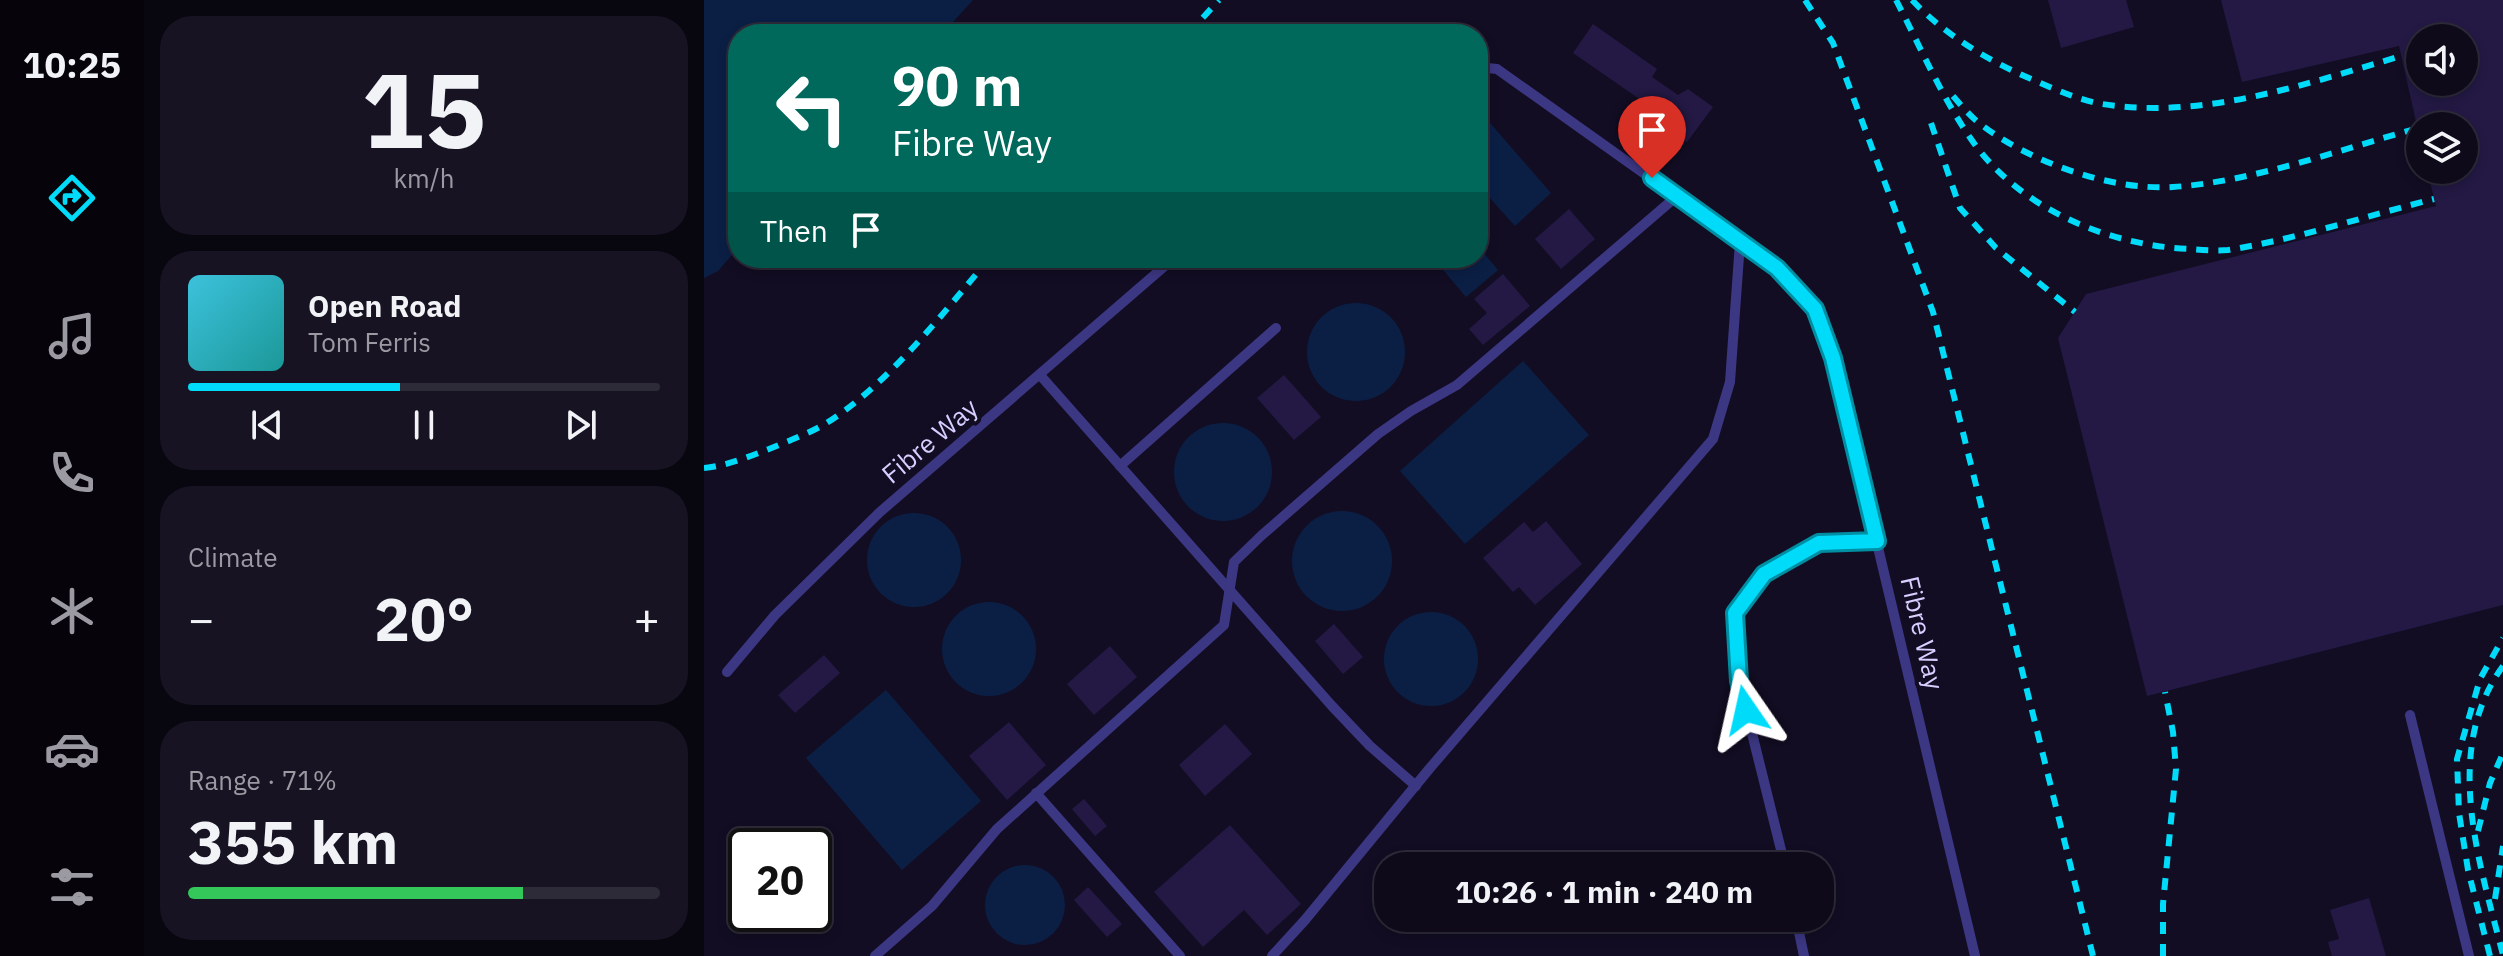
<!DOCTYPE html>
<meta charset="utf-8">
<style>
:root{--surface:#0e0a1a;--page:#171323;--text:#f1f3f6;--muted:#9b9aa2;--line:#2e2b39;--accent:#00dbfa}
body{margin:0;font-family:"IBM Plex Sans",sans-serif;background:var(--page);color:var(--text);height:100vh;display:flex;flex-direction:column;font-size:30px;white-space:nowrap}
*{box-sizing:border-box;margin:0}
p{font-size:26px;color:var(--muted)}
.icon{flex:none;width:44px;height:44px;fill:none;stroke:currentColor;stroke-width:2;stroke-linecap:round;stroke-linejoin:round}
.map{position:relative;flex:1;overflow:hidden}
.panel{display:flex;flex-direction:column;gap:16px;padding:16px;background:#08060e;width:560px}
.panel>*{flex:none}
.top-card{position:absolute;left:24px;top:24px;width:760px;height:244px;border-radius:32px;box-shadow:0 4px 12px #0003,0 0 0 2px var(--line);background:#00695c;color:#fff;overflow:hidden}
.tools{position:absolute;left:1702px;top:24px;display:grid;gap:16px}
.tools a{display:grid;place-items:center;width:72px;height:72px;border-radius:50%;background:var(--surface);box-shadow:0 4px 12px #0003,0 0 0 2px var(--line);font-size:40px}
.speed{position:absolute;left:24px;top:828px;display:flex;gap:16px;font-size:40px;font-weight:700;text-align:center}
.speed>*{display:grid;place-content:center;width:104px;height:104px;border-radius:50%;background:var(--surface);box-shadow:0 4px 12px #0003,0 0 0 2px var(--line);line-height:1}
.speed .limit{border:4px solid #111;border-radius:12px;background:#fff;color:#111}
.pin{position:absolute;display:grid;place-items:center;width:68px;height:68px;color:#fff;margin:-82px -34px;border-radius:50% 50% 50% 0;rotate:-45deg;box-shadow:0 0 8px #0007}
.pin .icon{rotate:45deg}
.me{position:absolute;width:88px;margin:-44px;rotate:349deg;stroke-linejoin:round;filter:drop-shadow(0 0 6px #0008)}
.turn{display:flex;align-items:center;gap:28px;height:168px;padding:0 32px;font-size:36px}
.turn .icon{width:104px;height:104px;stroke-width:2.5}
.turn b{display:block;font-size:56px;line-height:68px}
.then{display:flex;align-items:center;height:76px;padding:0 32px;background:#0003;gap:16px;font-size:30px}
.big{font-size:60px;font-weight:700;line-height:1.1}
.panel .tile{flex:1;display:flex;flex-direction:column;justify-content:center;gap:12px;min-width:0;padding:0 28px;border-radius:32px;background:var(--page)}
.panel .dial{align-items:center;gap:0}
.dial b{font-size:104px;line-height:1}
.song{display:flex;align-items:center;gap:24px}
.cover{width:96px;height:96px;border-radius:12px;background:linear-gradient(135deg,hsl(190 70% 55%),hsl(180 70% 35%))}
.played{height:8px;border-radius:4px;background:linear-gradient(90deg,var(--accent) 45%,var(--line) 45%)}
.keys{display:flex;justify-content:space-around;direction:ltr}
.heat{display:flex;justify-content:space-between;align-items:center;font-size:44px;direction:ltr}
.charge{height:12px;border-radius:6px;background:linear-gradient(90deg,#34c759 71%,var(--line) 0)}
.trip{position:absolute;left:670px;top:852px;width:460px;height:80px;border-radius:32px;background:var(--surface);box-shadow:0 4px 12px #0003,0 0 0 2px var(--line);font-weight:700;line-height:80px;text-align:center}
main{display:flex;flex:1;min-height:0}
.menu{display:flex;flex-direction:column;width:144px;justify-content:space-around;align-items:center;background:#06040a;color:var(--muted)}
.menu .icon{width:56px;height:56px}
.menu .selected{color:var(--accent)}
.menu b{font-size:36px;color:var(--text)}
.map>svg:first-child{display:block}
.water{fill:#0b1f45}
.building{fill:#231944;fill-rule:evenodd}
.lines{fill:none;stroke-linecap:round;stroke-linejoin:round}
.service{stroke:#3c3783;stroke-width:10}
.rail{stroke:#00dbfa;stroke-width:6;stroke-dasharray:12 10;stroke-linecap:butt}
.route-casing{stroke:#008ea2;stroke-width:20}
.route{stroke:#00dbfa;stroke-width:14}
.labels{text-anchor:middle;stroke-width:8;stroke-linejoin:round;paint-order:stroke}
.street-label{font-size:26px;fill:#d6cfff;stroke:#120d23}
</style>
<main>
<nav class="menu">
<b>10:25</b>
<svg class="icon selected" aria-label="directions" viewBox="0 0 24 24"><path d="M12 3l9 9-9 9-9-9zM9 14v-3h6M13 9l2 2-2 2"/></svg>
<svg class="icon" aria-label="music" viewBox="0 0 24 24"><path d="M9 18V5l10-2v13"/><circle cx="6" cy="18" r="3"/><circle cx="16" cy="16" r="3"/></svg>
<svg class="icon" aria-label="phone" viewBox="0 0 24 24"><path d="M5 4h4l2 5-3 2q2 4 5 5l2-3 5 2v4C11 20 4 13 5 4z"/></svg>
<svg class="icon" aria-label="climate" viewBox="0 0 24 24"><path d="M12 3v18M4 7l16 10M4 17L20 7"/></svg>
<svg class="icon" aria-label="car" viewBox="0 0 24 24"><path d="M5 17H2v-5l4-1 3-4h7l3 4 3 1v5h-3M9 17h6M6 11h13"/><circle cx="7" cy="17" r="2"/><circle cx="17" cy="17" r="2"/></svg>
<svg class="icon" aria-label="filters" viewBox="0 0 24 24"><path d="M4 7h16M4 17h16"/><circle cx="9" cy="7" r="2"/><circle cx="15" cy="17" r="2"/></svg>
</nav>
<section class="panel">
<div class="tile dial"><b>15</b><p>km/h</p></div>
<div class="tile">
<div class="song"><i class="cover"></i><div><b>Open Road</b><p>Tom Ferris</p></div></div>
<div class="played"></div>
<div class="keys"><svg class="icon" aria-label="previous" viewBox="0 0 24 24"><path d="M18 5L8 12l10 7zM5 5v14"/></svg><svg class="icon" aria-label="pause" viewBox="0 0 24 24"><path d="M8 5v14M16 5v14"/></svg><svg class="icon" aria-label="next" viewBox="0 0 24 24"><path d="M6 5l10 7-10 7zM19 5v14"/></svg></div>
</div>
<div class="tile"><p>Climate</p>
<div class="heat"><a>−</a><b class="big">20°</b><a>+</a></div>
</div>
<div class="tile"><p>Range · 71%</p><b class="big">355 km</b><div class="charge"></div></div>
</section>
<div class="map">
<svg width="1799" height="956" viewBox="0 0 1799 956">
<rect width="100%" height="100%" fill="#120d23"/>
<g class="water">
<polygon points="0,0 269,0 238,34 34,34 34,248 14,271 0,278"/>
<polygon points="774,109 847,193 811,226 774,185"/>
<polygon points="774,246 794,270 762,297 729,258 774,258"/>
<circle cx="652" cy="352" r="49"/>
<polygon points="819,361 885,435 761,544 696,471"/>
<circle cx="519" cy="472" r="49"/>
<circle cx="638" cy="561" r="50"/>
<circle cx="210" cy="560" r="47"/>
<circle cx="285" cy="649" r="47"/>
<circle cx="727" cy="659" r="47"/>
<polygon points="182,690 277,801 198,870 102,758"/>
<circle cx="321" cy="905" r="40"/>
</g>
<g class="building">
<polygon points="1344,0 1422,0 1430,27 1357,48"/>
<path d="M1517,0H1799V605L1443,696L1354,338L1382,294L1732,206L1723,170H1760V126H1713L1695,46L1538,82ZM1716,38H1760V82H1716Z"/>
<polygon points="889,24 953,69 948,77 974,95 984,89 1009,107 983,142 957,128 960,116 869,53"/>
<polygon points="865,209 891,239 857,269 831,239"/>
<polygon points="799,274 826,306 779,345 765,329 783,313 770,299"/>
<polygon points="580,375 617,417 590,440 553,398"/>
<polygon points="842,521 878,564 831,605 815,587 809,592 779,558 820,522 829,532"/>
<polygon points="630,624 659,657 639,674 611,641"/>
<polygon points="406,646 433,677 390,715 363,684"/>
<polygon points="120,655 136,673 91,713 74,695"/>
<polygon points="305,722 342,765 303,800 265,756"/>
<polygon points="521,724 548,754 501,796 475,765"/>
<polygon points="380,799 403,826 391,836 368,809"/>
<polygon points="526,825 597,904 563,935 540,910 499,947 450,892"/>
<polygon points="384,887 418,924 403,937 370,900"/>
<polygon points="1665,898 1682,956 1628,956 1624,942 1635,939 1626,910"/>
</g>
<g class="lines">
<g class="service">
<polyline points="774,67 793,69 1073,268 1111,309 1129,358 1271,956"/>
<polyline points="336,375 628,706 666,746 712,786"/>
<polyline points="416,466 572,328"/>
<polyline points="23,672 71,615 176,512 470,258"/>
<polyline points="1706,715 1765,956"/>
<polyline points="332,793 476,956"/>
<polyline points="1081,866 1035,681 1031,613 1060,574 1115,543 1173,541"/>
<polyline points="1092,918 1100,956"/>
<polyline points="171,956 228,906 293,829 520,625 530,562 558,535 674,434 707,411 753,385 973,196"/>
<polyline points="568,956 601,920 726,768 1009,439 1026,382 1036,242"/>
</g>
<g class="rail">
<polyline points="1101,0 1129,43 1229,312 1389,956"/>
<path d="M1192,0C1216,46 1237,96 1267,139C1315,209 1405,246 1487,249C1499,250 1512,251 1524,250C1593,239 1662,216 1730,199"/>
<path d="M1208,0C1238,32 1278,57 1318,75C1344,86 1370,99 1398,104C1499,120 1602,84 1697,56"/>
<polyline points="484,34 515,0"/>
<path d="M1249,96C1257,105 1265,115 1275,123C1323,161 1407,191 1469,187C1548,182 1638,149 1714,128"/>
<polyline points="1227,123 1256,208 1292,248 1371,312"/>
<path d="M0,468C22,466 44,457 65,449C84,441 104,434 121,424C185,384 238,314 286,258"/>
<path d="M1799,666C1737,751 1776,864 1799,955"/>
<polyline points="1774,831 1786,783 1799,753"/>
<polyline points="1791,899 1799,846"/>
<polyline points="1459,956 1459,904 1472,769 1469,732 1461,692"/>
<polyline points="1786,956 1764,870 1755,813 1753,759 1776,679 1799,638"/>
</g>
</g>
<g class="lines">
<g class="route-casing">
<polyline id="route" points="948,178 1073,268 1111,309 1129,358 1173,541 1115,543 1060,574 1031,613 1035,681 1042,710"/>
</g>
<use href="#route" class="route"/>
</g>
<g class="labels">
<g class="street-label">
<text transform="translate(226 441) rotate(-40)" y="9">Fibre Way</text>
<text transform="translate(1218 633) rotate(77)" y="9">Fibre Way</text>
</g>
</g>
</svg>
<div class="tools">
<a><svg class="icon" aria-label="sound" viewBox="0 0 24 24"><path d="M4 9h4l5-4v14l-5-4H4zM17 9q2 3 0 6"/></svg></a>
<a><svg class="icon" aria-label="layers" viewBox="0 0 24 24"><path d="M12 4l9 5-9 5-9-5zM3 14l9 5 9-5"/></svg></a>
</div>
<div class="speed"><div class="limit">20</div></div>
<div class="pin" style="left:948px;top:178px;background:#d93025"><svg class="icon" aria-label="arrive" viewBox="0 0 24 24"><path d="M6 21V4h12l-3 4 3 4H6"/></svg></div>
<svg class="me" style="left:1042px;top:710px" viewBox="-20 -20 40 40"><path d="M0-17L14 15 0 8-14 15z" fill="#00dbfa" stroke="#fff" stroke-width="4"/></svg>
<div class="trip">10:26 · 1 min · 240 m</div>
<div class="top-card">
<div class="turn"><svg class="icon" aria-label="left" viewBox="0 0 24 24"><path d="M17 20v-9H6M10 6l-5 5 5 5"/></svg><div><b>90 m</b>Fibre Way</div></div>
<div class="then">Then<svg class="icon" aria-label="arrive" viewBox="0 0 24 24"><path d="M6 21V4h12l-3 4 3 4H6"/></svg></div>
</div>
</div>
</main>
